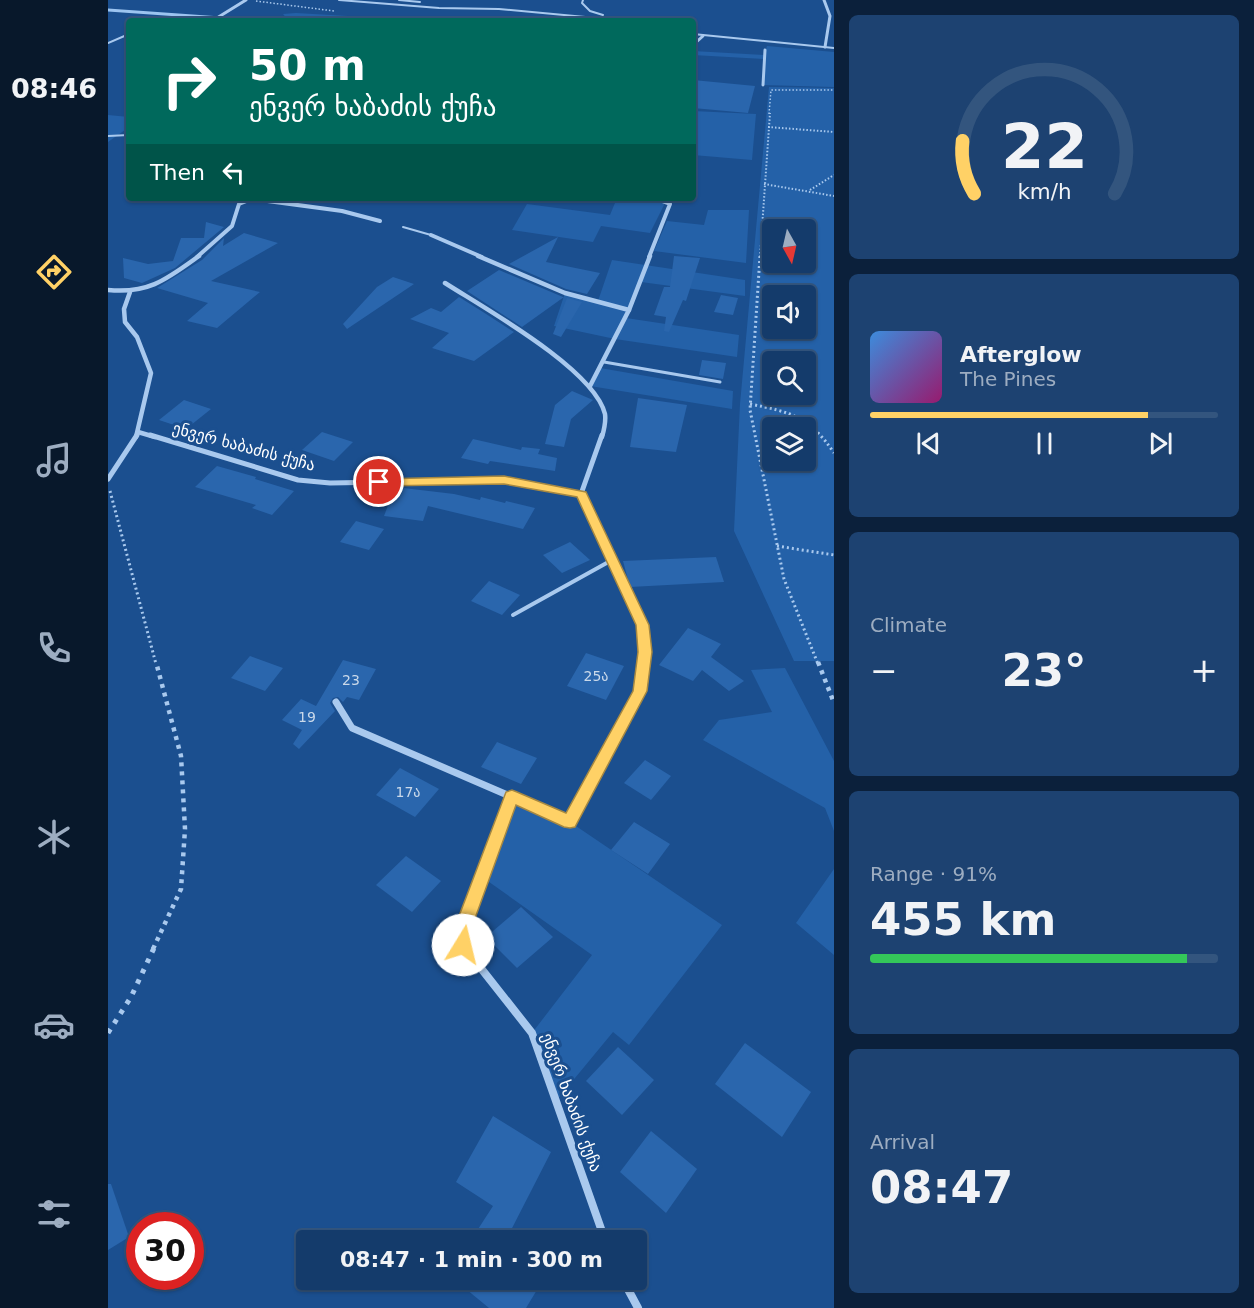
<!DOCTYPE html>
<meta charset="utf-8">
<style>
:root{--surface:#143b6b;--page:#1d4271;--text:#f1f3f6;--muted:#9dadc1;--line:#33557e;--accent:#ffd166}
body{margin:0;font-family:"DejaVu Sans","Noto Sans Georgian",sans-serif;background:var(--page);color:var(--text);height:100vh;display:flex;flex-direction:column;font-size:22px;white-space:nowrap}
*{box-sizing:border-box;margin:0}
p{font-size:20px;color:var(--muted)}
.icon{flex:none;width:33px;height:33px;fill:none;stroke:currentColor;stroke-width:2;stroke-linecap:round;stroke-linejoin:round}
.map{position:relative;flex:1;overflow:hidden}
.panel{display:flex;flex-direction:column;gap:15px;padding:15px;background:#0b203b;width:420px}
.panel>*{flex:none}
.guide{position:absolute;left:18px;top:18px;width:570px;height:183px;border-radius:6px;box-shadow:0 2px 4px #0004,0 0 0 2px var(--line);background:#00695c;color:#fff;overflow:hidden}
.needle{width:39px;rotate:172deg}
.tools{position:absolute;left:654px;top:219px;display:grid;gap:12px}
.tools a{display:grid;place-items:center;width:54px;height:54px;border-radius:6px;background:var(--surface);box-shadow:0 2px 4px #0004,0 0 0 2px var(--line);font-size:30px}
.speed{position:absolute;left:18px;top:1212px;display:flex;gap:12px;font-size:30px;font-weight:700;text-align:center}
.speed>*{display:grid;place-content:center;width:78px;height:78px;border-radius:50%;background:var(--surface);box-shadow:0 2px 4px #0004,0 0 0 2px var(--line);line-height:1}
.speed .limit{border:9px solid #d22;background:#fff;color:#111}
.pin{position:absolute;display:grid;place-items:center;width:51px;height:51px;color:#fff;margin:-26px;border:3px solid #fff;border-radius:50%;box-shadow:0 2px 6px #0007}
.me{position:absolute;width:66px;margin:-33px;rotate:9deg;stroke-linejoin:round;filter:drop-shadow(0 0 4px #0008)}
.turn{display:flex;align-items:center;gap:21px;height:126px;padding:0 24px;font-size:27px}
.turn .icon{width:78px;height:78px;stroke-width:2.5}
.turn b{display:block;font-size:42px;line-height:51px}
.then{display:flex;align-items:center;height:57px;padding:0 24px;background:#0003;gap:12px;font-size:22px}
.big{font-size:45px;font-weight:800;line-height:1.1}
.panel .card{flex:1;display:flex;flex-direction:column;justify-content:center;gap:9px;min-width:0;padding:0 21px;border-radius:9px;background:var(--page)}
.panel .dial{align-items:center;gap:0}
.dial svg{height:156px;overflow:visible;fill:none;stroke:var(--line);stroke-width:7;stroke-linecap:round;text-anchor:middle}
.dial text{fill:var(--text);stroke:none}
.song{display:flex;align-items:center;gap:18px}
.cover{width:72px;height:72px;border-radius:9px;background:linear-gradient(135deg,hsl(210 70% 55%),hsl(320 70% 35%))}
.played{height:6px;border-radius:3px;background:linear-gradient(90deg,var(--accent) 80%,var(--line) 80%)}
.keys{display:flex;justify-content:space-around;direction:ltr}
.heat{display:flex;justify-content:space-between;align-items:center;font-size:33px;direction:ltr}
.charge{height:9px;border-radius:4px;background:linear-gradient(90deg,#34c759 91%,var(--line) 0)}
.trip{position:absolute;left:188px;top:1230px;width:351px;height:60px;border-radius:6px;background:var(--surface);box-shadow:0 2px 4px #0004,0 0 0 2px var(--line);font-weight:800;line-height:60px;text-align:center}
main{display:flex;flex:1;min-height:0}
.tab-bar{display:flex;flex-direction:column;width:108px;justify-content:space-around;align-items:center;background:#08182b;color:var(--muted)}
.tab-bar .icon{width:42px;height:42px}
.tab-bar .on{color:var(--accent)}
.tab-bar b{font-size:27px;color:var(--text)}
.map>svg:first-child{display:block}
.green{fill:#2461a8;fill-rule:evenodd}
.lines{fill:none;stroke-linecap:round;stroke-linejoin:round}
.stream{stroke:#9cc4f0;stroke-width:3}
.building{fill:#2a66ad}
.path-far4{stroke:#a9c9ee;stroke-width:1.5;stroke-dasharray:1.5 2;stroke-linecap:butt}
.path-far3{stroke:#a9c9ee;stroke-width:2;stroke-dasharray:1.5 2;stroke-linecap:butt}
.path-far2{stroke:#a9c9ee;stroke-width:3;stroke-dasharray:2 3;stroke-linecap:butt}
.path-far1{stroke:#a9c9ee;stroke-width:4.5;stroke-dasharray:4 5;stroke-linecap:butt}
.path{stroke:#a9c9ee;stroke-width:5;stroke-dasharray:4.5 7;stroke-linecap:butt}
.lane-far2{stroke:#a9c9ee;stroke-width:2}
.lane-far1{stroke:#a9c9ee;stroke-width:3}
.lane{stroke:#a9c9ee;stroke-width:4}
.street-far5{stroke:#a9c9ee;stroke-width:3}
.street-far4{stroke:#a9c9ee;stroke-width:4}
.street-far3{stroke:#a9c9ee;stroke-width:4.5}
.street-far2{stroke:#a9c9ee;stroke-width:5}
.street-far1{stroke:#a9c9ee;stroke-width:7}
.street{stroke:#a9c9ee;stroke-width:8}
.route{fill:#ffd166;stroke:#a68842;stroke-width:1.5}
.labels{text-anchor:middle;stroke-width:6;stroke-linejoin:round;paint-order:stroke}
.number-label{font-size:14px;fill:#cad9ea}
.street-label{font-size:16px;fill:#fff;stroke:#1b4f8f}
</style>
<main>
<nav class="tab-bar">
<b>08:46</b>
<svg class="icon on" aria-label="directions" viewBox="0 0 24 24"><path d="M12 3l9 9-9 9-9-9zM9 14v-3h6M13 9l2 2-2 2"/></svg>
<svg class="icon" aria-label="music" viewBox="0 0 24 24"><path d="M9 18V5l10-2v13"/><circle cx="6" cy="18" r="3"/><circle cx="16" cy="16" r="3"/></svg>
<svg class="icon" aria-label="phone" viewBox="0 0 24 24"><path d="M5 4h4l2 5-3 2q2 4 5 5l2-3 5 2v4C11 20 4 13 5 4z"/></svg>
<svg class="icon" aria-label="climate" viewBox="0 0 24 24"><path d="M12 3v18M4 7l16 10M4 17L20 7"/></svg>
<svg class="icon" aria-label="car" viewBox="0 0 24 24"><path d="M5 17H2v-5l4-1 3-4h7l3 4 3 1v5h-3M9 17h6M6 11h13"/><circle cx="7" cy="17" r="2"/><circle cx="17" cy="17" r="2"/></svg>
<svg class="icon" aria-label="filters" viewBox="0 0 24 24"><path d="M4 7h16M4 17h16"/><circle cx="9" cy="7" r="2"/><circle cx="15" cy="17" r="2"/></svg>
</nav>
<div class="map">
<svg width="726" height="1308" viewBox="0 0 726 1308">
<rect width="100%" height="100%" fill="#1b4f8f"/>
<g class="green">
<polygon points="188,13 275,18 273,21 181,21 175,14"/>
<polygon points="659,46 726,52 726,87 655,85 656,59 585,55 585,51 656,55"/>
<path d="M661,87L726,88V661H686L626,531L632,404ZM664,230H698V262H664ZM664,296H698V328H664ZM664,362H698V394H664ZM664,428H698V460H664Z"/>
<polygon points="585,111 648,114 644,160 585,155"/>
<polygon points="0,115 21,117 21,130 17,130 0,142"/>
<polygon points="509,198 543,198 557,203 542,233 493,226 485,242 404,230 419,204 502,215"/>
<polygon points="600,210 641,210 638,263 546,251 559,221 596,225"/>
<polygon points="504,260 637,280 637,296 533,282 518,318 631,335 629,357 507,339 446,326 457,293 490,301"/>
<polygon points="492,368 625,391 624,409 482,386"/>
<polygon points="677,668 726,761 726,831 717,808 595,740 611,720 664,712 643,670"/>
<polygon points="404,796 462,822 614,925 521,1045 505,1032 448,1101 424,1033 484,955 374,877"/>
<polygon points="726,869 726,955 688,923"/>
</g>
<g class="lines">
<polyline class="stream" points="0,10 154,21"/>
</g>
<g class="building">
<polygon points="585,80 647,86 640,113 585,108"/>
<polygon points="98,222 116,227 67,268 34,283 16,278 15,258 40,264 65,261 73,238 96,238"/>
<polygon points="136,233 170,243 103,281 152,292 109,328 79,321 100,303 49,288 94,260 116,238 115,246"/>
<polygon points="450,237 438,262 492,273 479,294 458,289 401,264"/>
<polygon points="566,256 592,258 578,301 575,300 561,332 556,331 558,317 546,315 556,287 562,287"/>
<polygon points="391,270 455,297 456,297 414,327 359,291"/>
<polygon points="285,277 306,284 239,329 235,324 269,287"/>
<polygon points="613,295 630,298 625,315 606,312"/>
<polygon points="351,297 375,312 406,332 366,361 324,348 341,333 302,319 323,308 333,312"/>
<polygon points="459,298 474,302 453,337 445,334"/>
<polygon points="594,360 618,363 615,379 591,375"/>
<polygon points="464,391 485,400 463,419 456,447 437,444 447,405"/>
<polygon points="530,398 579,405 568,452 522,447"/>
<polygon points="76,400 103,409 78,429 51,420"/>
<polygon points="214,432 245,442 226,461 194,450"/>
<polygon points="365,439 413,450 414,447 432,449 430,454 449,458 447,471 382,461 380,464 353,458"/>
<polygon points="109,466 148,477 147,479 186,491 164,515 144,508 148,505 87,487"/>
<polygon points="287,487 346,494 372,500 373,497 397,503 398,501 427,508 415,529 320,506 315,521 276,516"/>
<polygon points="248,521 276,529 261,550 232,542"/>
<polygon points="462,542 482,560 454,573 435,555"/>
<polygon points="608,557 616,582 522,587 515,561"/>
<polygon points="381,581 412,595 394,615 363,601"/>
<polygon points="580,628 613,644 603,657 636,681 621,691 594,670 585,681 551,665"/>
<polygon points="478,653 516,666 498,700 459,686"/>
<polygon points="142,656 175,668 157,691 123,678"/>
<polygon points="235,660 268,669 251,700 239,697 235,702 230,697 225,698 222,703 227,711 191,749 185,744 194,730 174,720 193,699 208,706"/>
<polygon points="389,742 429,758 413,784 373,767"/>
<polygon points="537,760 563,776 543,800 516,783"/>
<polygon points="292,768 331,789 307,817 268,795"/>
<polygon points="526,822 562,844 540,874 503,850"/>
<polygon points="298,856 333,881 304,912 268,885"/>
<polygon points="413,907 445,937 409,968 378,937"/>
<polygon points="637,1043 703,1092 674,1137 607,1084"/>
<polygon points="510,1047 546,1080 514,1115 478,1081"/>
<polygon points="385,1116 443,1152 398,1240 363,1240 385,1206 348,1182"/>
<polygon points="543,1131 589,1169 558,1213 512,1172"/>
<polygon points="0,1184 3,1184 21,1237 0,1250"/>
<polygon points="347,1280 435,1280 418,1308 381,1308"/>
</g>
<g class="lines">
<g class="path-far4">
<polyline points="148,1 226,11"/>
<polyline points="661,114 663,90 726,90"/>
</g>
<g class="path-far3">
<polyline points="660,127 726,132"/>
<polyline points="656,184 726,196"/>
<polyline points="702,190 726,175"/>
<polyline points="652,257 662,113"/>
</g>
<g class="path-far2">
<polyline points="652,256 642,410 676,579 710,664"/>
<path d="M642,404C683,412 702,417 726,453"/>
<polyline points="2,491 48,664"/>
<polyline points="669,546 726,555"/>
</g>
<g class="path-far1">
<polyline points="710,662 726,703"/>
<polyline points="45,949 73,889 77,829 73,756 48,662"/>
</g>
<polyline class="path" points="0,1033 23,997 46,948"/>
<g class="lane-far2">
<polyline points="231,0 331,8 391,9 520,21"/>
<polyline points="291,0 312,2"/>
<polyline points="475,0 474,3 482,11 495,15"/>
<polyline points="585,34 726,48"/>
<polyline points="0,43 21,34"/>
<polyline points="0,136 21,135"/>
<polyline points="295,227 323,235"/>
</g>
<polyline class="lane-far1" points="496,362 612,382"/>
<polyline class="lane" points="405,615 504,560"/>
<g class="street-far5">
<polyline points="716,0 722,16 717,47"/>
<polyline points="104,21 138,0"/>
<polyline points="585,45 595,36"/>
<polyline points="655,85 657,50"/>
</g>
<g class="street-far4">
<polyline points="145,199 234,211 272,221"/>
<polyline points="323,235 374,257"/>
<polyline points="89,257 124,226 131,204 146,198"/>
<polyline points="541,257 562,204 546,198"/>
</g>
<g class="street-far3">
<polyline points="370,256 457,293 521,310 482,386"/>
<path d="M337,283C376,308 486,369 497,414C498,421 496,430 494,437"/>
<path d="M0,290C41,294 59,279 91,256"/>
<polyline points="22,292 16,309 17,322 29,337 43,373 28,437"/>
<polyline points="521,310 542,256"/>
<polyline points="30,432 47,437"/>
</g>
<g class="street-far2">
<polyline points="42,435 190,480 222,483 396,480 473,494 535,625 536,664"/>
<polyline points="0,479 29,435"/>
<polyline points="473,494 494,435"/>
</g>
<g class="street-far1">
<polyline points="228,702 244,728 462,822 532,691 536,662"/>
<polyline points="358,949 355,945 357,924 404,796"/>
</g>
<g class="street">
<polyline points="357,948 424,1033 497,1240"/>
<polyline points="515,1280 530,1308"/>
</g>
</g>
<polygon class="route" points="396,476 478,492 541,625 544,652 539,691 467,827 462,828 456,827 408,805 365,924 361,951 355,953 349,951 347,945 348,924 398,792 404,790 409,792 458,813 525,691 530,652 528,625 469,497 396,484 271,486 265,482 271,479"/>
<g class="labels">
<g class="number-label">
<text x="488" y="681">25ა</text>
<text x="243" y="685">23</text>
<text x="199" y="722">19</text>
<text x="300" y="797">17ა</text>
</g>
<g class="street-label">
<text transform="translate(136 446) rotate(15)" y="6">ენვერ ხაბაძის ქუჩა</text>
<text transform="translate(464 1102) rotate(70)" y="6">ენვერ ხაბაძის ქუჩა</text>
</g>
</g>
</svg>
<div class="tools">
<a><svg class="needle" viewBox="-14 -14 28 28"><path d="M0-13l5 13h-10z" fill="#e53935"/><path d="M0 13l5-13h-10z" fill="#9dadc1"/></svg></a>
<a><svg class="icon" aria-label="sound" viewBox="0 0 24 24"><path d="M4 9h4l5-4v14l-5-4H4zM17 9q2 3 0 6"/></svg></a>
<a><svg class="icon" aria-label="search" viewBox="0 0 24 24"><circle cx="10" cy="10" r="6"/><path d="M15 15l6 6"/></svg></a>
<a><svg class="icon" aria-label="layers" viewBox="0 0 24 24"><path d="M12 4l9 5-9 5-9-5zM3 14l9 5 9-5"/></svg></a>
</div>
<div class="speed"><div class="limit">30</div></div>
<div class="pin" style="left:271px;top:482px;background:#d93025"><svg class="icon" aria-label="arrive" viewBox="0 0 24 24"><path d="M6 21V4h12l-3 4 3 4H6"/></svg></div>
<svg class="me" style="left:355px;top:945px" viewBox="-20 -20 40 40"><circle r="19" fill="#fff"/><path d="M0-13L10 11 0 6-10 11z" fill="#ffd166"/></svg>
<div class="trip">08:47 · 1 min · 300 m</div>
<div class="guide">
<div class="turn"><svg class="icon" aria-label="right" viewBox="0 0 24 24"><path d="M7 20v-9h11M14 6l5 5-5 5"/></svg><div><b>50 m</b>ენვერ ხაბაძის ქუჩა</div></div>
<div class="then">Then<svg class="icon" aria-label="left" viewBox="0 0 24 24"><path d="M17 20v-9H6M10 6l-5 5 5 5"/></svg></div>
</div>
</div>
<section class="panel">
<div class="card dial"><svg viewBox="0 0 100 80">
<path d="M14 69A42 42 0 1 1 86 69"/>
<path d="M14 69A42 42 0 0 1 8 42" stroke="#ffd166"/>
<text x="50" y="56" font-size="32" font-weight="700">22</text>
<text x="50" y="72" font-size="11">km/h</text>
</svg></div>
<div class="card">
<div class="song"><i class="cover"></i><div><b>Afterglow</b><p>The Pines</p></div></div>
<div class="played"></div>
<div class="keys"><svg class="icon" aria-label="previous" viewBox="0 0 24 24"><path d="M18 5L8 12l10 7zM5 5v14"/></svg><svg class="icon" aria-label="pause" viewBox="0 0 24 24"><path d="M8 5v14M16 5v14"/></svg><svg class="icon" aria-label="next" viewBox="0 0 24 24"><path d="M6 5l10 7-10 7zM19 5v14"/></svg></div>
</div>
<div class="card"><p>Climate</p>
<div class="heat"><a>−</a><b class="big">23°</b><a>+</a></div>
</div>
<div class="card"><p>Range · 91%</p><b class="big">455 km</b><div class="charge"></div></div>
<div class="card"><p>Arrival</p><b class="big">08:47</b></div>
</section>
</main>
